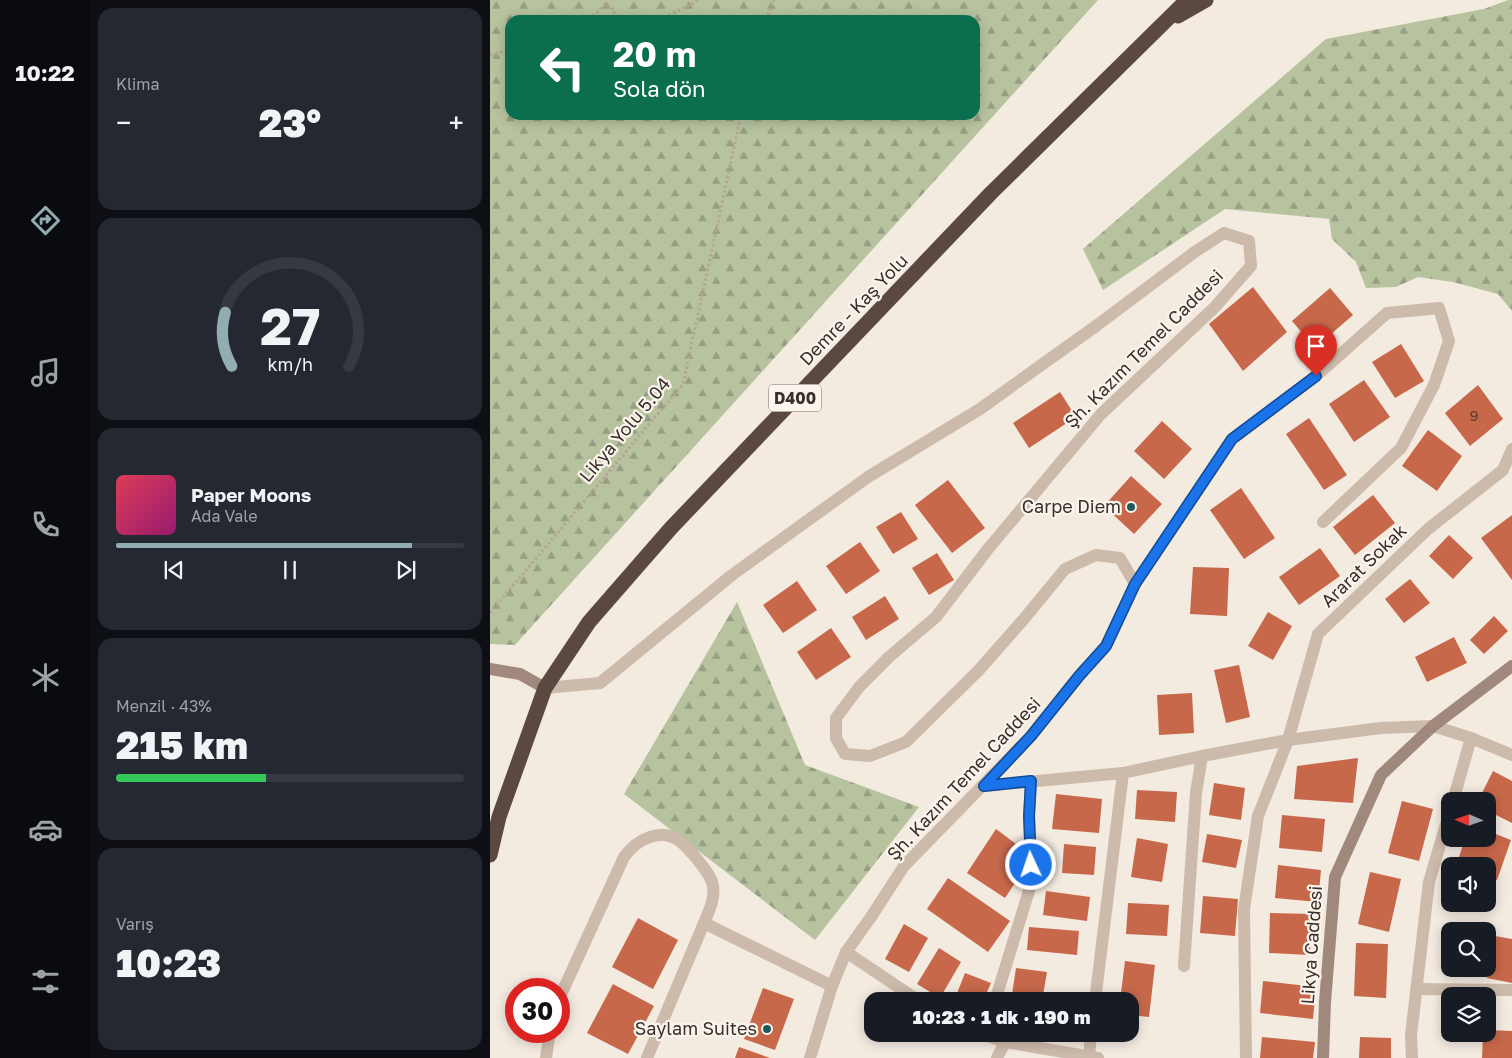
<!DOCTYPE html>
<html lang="tr">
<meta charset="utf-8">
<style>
:root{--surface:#171b24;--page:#242831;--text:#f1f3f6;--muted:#9ea1a6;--line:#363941;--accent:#92adb1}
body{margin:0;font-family:"Golos Text",sans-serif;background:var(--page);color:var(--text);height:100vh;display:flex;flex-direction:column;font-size:19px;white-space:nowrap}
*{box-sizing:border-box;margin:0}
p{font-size:16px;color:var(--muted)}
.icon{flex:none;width:28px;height:28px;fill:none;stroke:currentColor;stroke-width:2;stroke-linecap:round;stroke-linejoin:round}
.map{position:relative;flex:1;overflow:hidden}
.sheet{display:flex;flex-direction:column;gap:8px;padding:8px;background:#0d0f14;width:400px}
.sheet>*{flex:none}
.guide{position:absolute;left:15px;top:15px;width:475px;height:105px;border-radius:15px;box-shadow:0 2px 12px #0003;background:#0b6e4f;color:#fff;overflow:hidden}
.needle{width:32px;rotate:272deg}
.buttons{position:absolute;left:951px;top:792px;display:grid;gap:10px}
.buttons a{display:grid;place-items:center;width:55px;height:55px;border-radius:10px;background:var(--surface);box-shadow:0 2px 12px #0003;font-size:25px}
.speed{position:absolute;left:15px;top:978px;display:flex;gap:10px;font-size:25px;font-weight:700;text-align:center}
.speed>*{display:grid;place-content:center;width:65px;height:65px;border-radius:50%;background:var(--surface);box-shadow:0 2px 12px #0003;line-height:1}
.speed .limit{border:8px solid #d22;background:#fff;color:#111}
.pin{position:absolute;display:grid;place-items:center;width:42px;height:42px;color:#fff;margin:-51px -21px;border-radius:50% 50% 50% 0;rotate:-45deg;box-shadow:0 0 5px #0007}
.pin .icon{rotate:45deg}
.me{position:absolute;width:55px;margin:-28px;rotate:357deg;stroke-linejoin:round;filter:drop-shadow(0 0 4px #0008)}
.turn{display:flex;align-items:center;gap:18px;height:105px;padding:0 25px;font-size:22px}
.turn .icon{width:65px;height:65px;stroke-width:2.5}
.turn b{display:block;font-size:35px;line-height:42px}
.big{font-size:38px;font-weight:800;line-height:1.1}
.sheet .widget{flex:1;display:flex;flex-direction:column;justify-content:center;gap:8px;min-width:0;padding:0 18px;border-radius:15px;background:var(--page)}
.sheet .dial{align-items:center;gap:0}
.dial svg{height:130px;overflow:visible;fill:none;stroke:var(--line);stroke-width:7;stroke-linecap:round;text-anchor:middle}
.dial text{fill:var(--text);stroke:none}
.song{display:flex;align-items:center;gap:15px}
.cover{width:60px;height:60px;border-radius:8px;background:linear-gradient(135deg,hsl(350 70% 55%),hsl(320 70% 35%))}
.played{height:5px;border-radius:2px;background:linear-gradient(90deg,var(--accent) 85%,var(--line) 85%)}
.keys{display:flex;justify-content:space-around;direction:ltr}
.heat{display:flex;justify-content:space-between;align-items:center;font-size:28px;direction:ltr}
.charge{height:8px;border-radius:4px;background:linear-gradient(90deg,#34c759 43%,var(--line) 0)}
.trip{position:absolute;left:374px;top:992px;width:275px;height:50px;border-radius:15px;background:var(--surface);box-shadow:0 2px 12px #0003;font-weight:800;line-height:50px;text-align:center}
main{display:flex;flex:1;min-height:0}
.tabs{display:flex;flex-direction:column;width:90px;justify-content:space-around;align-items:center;background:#090b0e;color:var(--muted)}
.tabs .icon{width:35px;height:35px}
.tabs .current{color:var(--accent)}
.tabs b{font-size:22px;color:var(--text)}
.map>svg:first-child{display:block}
.forest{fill:url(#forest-firs);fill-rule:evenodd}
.building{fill:#c7684a}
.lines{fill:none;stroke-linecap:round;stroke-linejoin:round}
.path{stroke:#b8a495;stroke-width:3;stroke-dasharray:2.5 2.5;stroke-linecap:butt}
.lane{stroke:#ccbaab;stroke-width:12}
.street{stroke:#ccbaab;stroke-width:12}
.secondary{stroke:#a0897c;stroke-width:12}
.highway{stroke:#5b4941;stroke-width:15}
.route-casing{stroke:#114b97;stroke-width:12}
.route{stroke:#1a73e8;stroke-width:9}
.poi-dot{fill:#1f585c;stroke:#fbf4ec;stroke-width:2}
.labels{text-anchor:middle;stroke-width:4.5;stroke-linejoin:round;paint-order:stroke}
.number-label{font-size:15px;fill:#5d3d32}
.shield{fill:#fbf4ec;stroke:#746a64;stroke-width:1}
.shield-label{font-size:16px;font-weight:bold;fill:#3a2f2a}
.street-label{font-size:18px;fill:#3a2f2a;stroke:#fbf4ec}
.poi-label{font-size:18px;fill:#3a2f2a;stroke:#fbf4ec;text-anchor:end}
</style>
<main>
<nav class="tabs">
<b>10:22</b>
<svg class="icon current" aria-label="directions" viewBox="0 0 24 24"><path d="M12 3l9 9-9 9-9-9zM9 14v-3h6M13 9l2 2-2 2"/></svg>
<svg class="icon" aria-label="music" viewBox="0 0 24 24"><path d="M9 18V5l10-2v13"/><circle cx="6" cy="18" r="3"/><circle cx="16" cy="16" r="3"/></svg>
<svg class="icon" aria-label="phone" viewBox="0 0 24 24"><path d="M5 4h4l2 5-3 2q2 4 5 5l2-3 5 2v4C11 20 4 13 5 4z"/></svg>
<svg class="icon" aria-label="climate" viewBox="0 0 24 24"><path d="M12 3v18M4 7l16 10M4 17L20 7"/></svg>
<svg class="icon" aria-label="car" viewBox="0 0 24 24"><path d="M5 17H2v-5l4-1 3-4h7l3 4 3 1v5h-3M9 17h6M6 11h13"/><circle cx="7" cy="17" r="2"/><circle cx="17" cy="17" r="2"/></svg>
<svg class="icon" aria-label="filters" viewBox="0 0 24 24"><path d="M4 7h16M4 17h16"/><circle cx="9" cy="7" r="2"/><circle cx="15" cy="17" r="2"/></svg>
</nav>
<section class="sheet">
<div class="widget"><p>Klima</p>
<div class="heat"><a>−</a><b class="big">23°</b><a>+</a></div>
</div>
<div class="widget dial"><svg viewBox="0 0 100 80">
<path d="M14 69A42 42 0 1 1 86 69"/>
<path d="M14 69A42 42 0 0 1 10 36" stroke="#92adb1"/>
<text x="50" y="56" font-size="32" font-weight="700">27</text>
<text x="50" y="72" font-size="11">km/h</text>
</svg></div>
<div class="widget">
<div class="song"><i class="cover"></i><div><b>Paper Moons</b><p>Ada Vale</p></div></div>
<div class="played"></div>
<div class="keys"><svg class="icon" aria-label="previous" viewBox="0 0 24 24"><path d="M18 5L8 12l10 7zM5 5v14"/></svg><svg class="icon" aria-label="pause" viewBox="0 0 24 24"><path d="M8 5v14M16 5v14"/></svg><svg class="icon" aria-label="next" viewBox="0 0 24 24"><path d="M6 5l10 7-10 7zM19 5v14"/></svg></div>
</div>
<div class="widget"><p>Menzil · 43%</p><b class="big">215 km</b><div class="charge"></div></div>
<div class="widget"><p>Varış</p><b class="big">10:23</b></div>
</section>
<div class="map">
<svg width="1022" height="1058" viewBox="0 0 1022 1058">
<defs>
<pattern id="forest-firs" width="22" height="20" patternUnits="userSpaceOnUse" patternTransform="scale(1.25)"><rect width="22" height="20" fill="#b7c39f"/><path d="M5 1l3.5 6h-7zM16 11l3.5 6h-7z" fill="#969f82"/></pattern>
</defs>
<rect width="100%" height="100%" fill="#f3eae0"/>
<g class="forest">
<path d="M0,0H608L25,645L0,644ZM20,20H485V115H20Z"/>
<polygon points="1018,0 1022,0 1022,311 1008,294 963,282 928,277 906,287 876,288 866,262 842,239 839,219 735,209 613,290 593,249 836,39 994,9"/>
<polygon points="247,602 315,765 429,807 325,940 134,794"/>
</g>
<g class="building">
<polygon points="763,287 797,332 753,371 719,324"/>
<polygon points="840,288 863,315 825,348 802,321"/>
<polygon points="911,344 934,381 905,398 882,362"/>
<polygon points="874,380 900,417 864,442 839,404"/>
<polygon points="988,385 1013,419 980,446 955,413"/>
<polygon points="570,392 586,417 539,448 523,423"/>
<polygon points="819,418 857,475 834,490 796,434"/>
<polygon points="672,421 702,449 674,479 644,451"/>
<polygon points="938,430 972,456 947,491 912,466"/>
<polygon points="641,476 672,504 644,534 614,506"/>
<polygon points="458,480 495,528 462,553 425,505"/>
<polygon points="751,488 785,538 754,559 720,510"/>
<polygon points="883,495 905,523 865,555 843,527"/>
<polygon points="411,512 428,539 403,554 386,527"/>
<polygon points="1022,515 1022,580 991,538"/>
<polygon points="959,535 983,558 963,579 939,556"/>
<polygon points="370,542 390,571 356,594 336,566"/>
<polygon points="830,548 850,576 809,605 789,577"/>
<polygon points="447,553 464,580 439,595 422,568"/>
<polygon points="703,567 739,568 737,616 700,614"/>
<polygon points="920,579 940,603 914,623 895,599"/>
<polygon points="307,581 327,610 293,633 273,605"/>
<polygon points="395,596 409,619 376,640 362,617"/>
<polygon points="778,612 802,626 783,660 758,646"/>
<polygon points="1004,616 1018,631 994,654 980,640"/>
<polygon points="341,628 361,657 326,680 307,652"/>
<polygon points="964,637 977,663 937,682 925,657"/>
<polygon points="749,665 760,717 736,723 724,670"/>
<polygon points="702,693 704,733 669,735 667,695"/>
<polygon points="868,758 863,803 804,799 807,766"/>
<polygon points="1003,771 1022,781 1022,823 998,811 998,801 988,801"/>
<polygon points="724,783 755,788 751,820 719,815"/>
<polygon points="647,790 687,792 685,822 645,819"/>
<polygon points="566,794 612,799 609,833 562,829"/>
<polygon points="912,801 943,809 929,861 898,853"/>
<polygon points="792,815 835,819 832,852 789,848"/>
<polygon points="506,829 526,844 531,874 515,898 477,873"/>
<polygon points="998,831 1021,840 1007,880 998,877 998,866 966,866 975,839 998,839"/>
<polygon points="717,834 752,840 746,868 712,862"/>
<polygon points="647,838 678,844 672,882 641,877"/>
<polygon points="574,844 606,847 604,875 572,873"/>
<polygon points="788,865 831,870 828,902 785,898"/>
<polygon points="880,872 911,879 899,932 868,924"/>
<polygon points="458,878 520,921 498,952 437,909"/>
<polygon points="556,891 600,897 597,921 553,915"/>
<polygon points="713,896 748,899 745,936 710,933"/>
<polygon points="638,903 679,905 677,936 636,934"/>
<polygon points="780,913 821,914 820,955 779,953"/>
<polygon points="148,918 188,940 163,989 122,967"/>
<polygon points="414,924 438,938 419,972 395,959"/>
<polygon points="539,927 589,931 587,955 537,950"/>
<polygon points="1005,936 1022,939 1022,983 997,978"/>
<polygon points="866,943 898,944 896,998 864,996"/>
<polygon points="449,948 471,962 450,998 427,984"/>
<polygon points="635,961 665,965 659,1017 640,1015 640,1001 630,1001"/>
<polygon points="526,968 557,972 552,1001 521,1001"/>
<polygon points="475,973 501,983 493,1001 464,1001"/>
<polygon points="773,981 826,987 823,1019 770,1013"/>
<polygon points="123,984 164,1006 138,1054 97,1033"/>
<polygon points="273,988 304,999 285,1050 254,1039"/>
<polygon points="998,1030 1022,1031 1022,1058 992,1058 993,1034 998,1034"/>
<polygon points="772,1037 825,1042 823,1058 770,1058"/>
<polygon points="870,1037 901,1038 901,1058 869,1058"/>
<polygon points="249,1047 280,1058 245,1058"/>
</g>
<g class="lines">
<g class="path">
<polyline points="99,20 116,4 124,10 125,20"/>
<polyline points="170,20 209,0"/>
<polyline points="276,20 284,0"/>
<polyline points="0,55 20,50"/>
<polyline points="0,613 193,384 251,115"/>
</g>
<g class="lane">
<path d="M69,999L134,857C146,840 171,826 191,842C197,847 202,853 207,859C213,867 221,875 223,886C225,899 219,911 214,923"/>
<polyline points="56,1058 60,1031"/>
</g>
<g class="street">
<polyline points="645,584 742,439 826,376 897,313 949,308 959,341 944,385 911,448 833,522"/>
<polyline points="55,688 110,683 242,575 378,477 490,409 606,326 706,251 734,233 759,241 761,266 724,308 611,414 498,549 446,617 399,657 370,686 346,718 346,738 355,754 380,756 416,742 489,670 533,620 575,569 606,555 630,558 645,584 616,646 589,676 541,736 414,866 381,917 356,952 342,986 320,1058"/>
<polyline points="494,786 633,773 712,756 798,740 891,728 943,726 981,738 1022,755"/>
<polyline points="963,801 981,738"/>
<polyline points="356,952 429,1001"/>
<polyline points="694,966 706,793 712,756"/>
<polyline points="926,989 1022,990"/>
<polyline points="505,1001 542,881 539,816 541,781"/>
<polyline points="605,1001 633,773"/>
<polyline points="492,1034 515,1042 608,1058"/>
<polyline points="599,1057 601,1034"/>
<polyline points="157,1058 214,923 342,986"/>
<polyline points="507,1058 515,1042"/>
<polyline points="756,1058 754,909 768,816 798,740 828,634 938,529 1013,470 1022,449"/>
<polyline points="922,1058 921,1035 939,882 960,811"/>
</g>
<g class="secondary">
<polyline points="0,669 30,674 55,688"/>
<polyline points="833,1058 835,1002 845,877 891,775 943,726 1022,666"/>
</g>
<g class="highway">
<polyline points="688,16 716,0"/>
<polyline points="0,855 9,817 55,688 99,622 181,528 501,193 697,0"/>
</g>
</g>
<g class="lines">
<g class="route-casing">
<polyline id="route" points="541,865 539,816 541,781 494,786 541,736 589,676 616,646 645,584 742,439 826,376"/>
</g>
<use href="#route" class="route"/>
</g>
<g class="poi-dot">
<circle cx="641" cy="507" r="5"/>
<circle cx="277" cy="1029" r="5"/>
</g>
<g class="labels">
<g class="number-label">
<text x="984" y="421">9</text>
</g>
<rect class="shield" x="279" y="384.5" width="52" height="27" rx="4"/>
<g class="shield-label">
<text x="305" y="404">D400</text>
</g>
<g class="street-label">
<text transform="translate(364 310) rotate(-46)" y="6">Demre - Kaş Yolu</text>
<text transform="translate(654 349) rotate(-45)" y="6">Şh. Kazım Temel Caddesi</text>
<text transform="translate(135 430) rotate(-50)" y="6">Likya Yolu 5.04</text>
<text transform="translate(874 566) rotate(-44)" y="6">Ararat Sokak</text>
<text transform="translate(474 779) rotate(-47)" y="6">Şh. Kazım Temel Caddesi</text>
<text transform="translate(822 945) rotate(-86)" y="6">Likya Caddesi</text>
</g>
<g class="poi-label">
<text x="631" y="513">Carpe Diem</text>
<text x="267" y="1035">Saylam Suites</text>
</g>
</g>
</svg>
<div class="buttons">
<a><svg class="needle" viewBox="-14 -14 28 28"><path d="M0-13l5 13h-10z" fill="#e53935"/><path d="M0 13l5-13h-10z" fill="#9ea1a6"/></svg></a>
<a><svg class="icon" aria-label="sound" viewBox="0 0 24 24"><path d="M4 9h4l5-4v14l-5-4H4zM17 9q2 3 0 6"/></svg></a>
<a><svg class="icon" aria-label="search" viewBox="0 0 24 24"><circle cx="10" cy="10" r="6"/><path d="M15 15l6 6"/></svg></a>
<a><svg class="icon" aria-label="layers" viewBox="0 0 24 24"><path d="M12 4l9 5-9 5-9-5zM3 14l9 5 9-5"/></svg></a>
</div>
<div class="speed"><div class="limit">30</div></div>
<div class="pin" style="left:826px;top:376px;background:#d93025"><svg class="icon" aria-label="arrive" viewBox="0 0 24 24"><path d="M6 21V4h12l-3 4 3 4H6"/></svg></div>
<svg class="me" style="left:541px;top:865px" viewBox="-20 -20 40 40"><circle r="17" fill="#1a73e8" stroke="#fff" stroke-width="3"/><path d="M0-11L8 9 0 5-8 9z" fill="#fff"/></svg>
<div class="trip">10:23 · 1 dk · 190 m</div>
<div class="guide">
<div class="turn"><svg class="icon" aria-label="left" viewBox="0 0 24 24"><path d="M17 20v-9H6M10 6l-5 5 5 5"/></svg><div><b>20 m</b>Sola dön</div></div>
</div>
</div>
</main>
